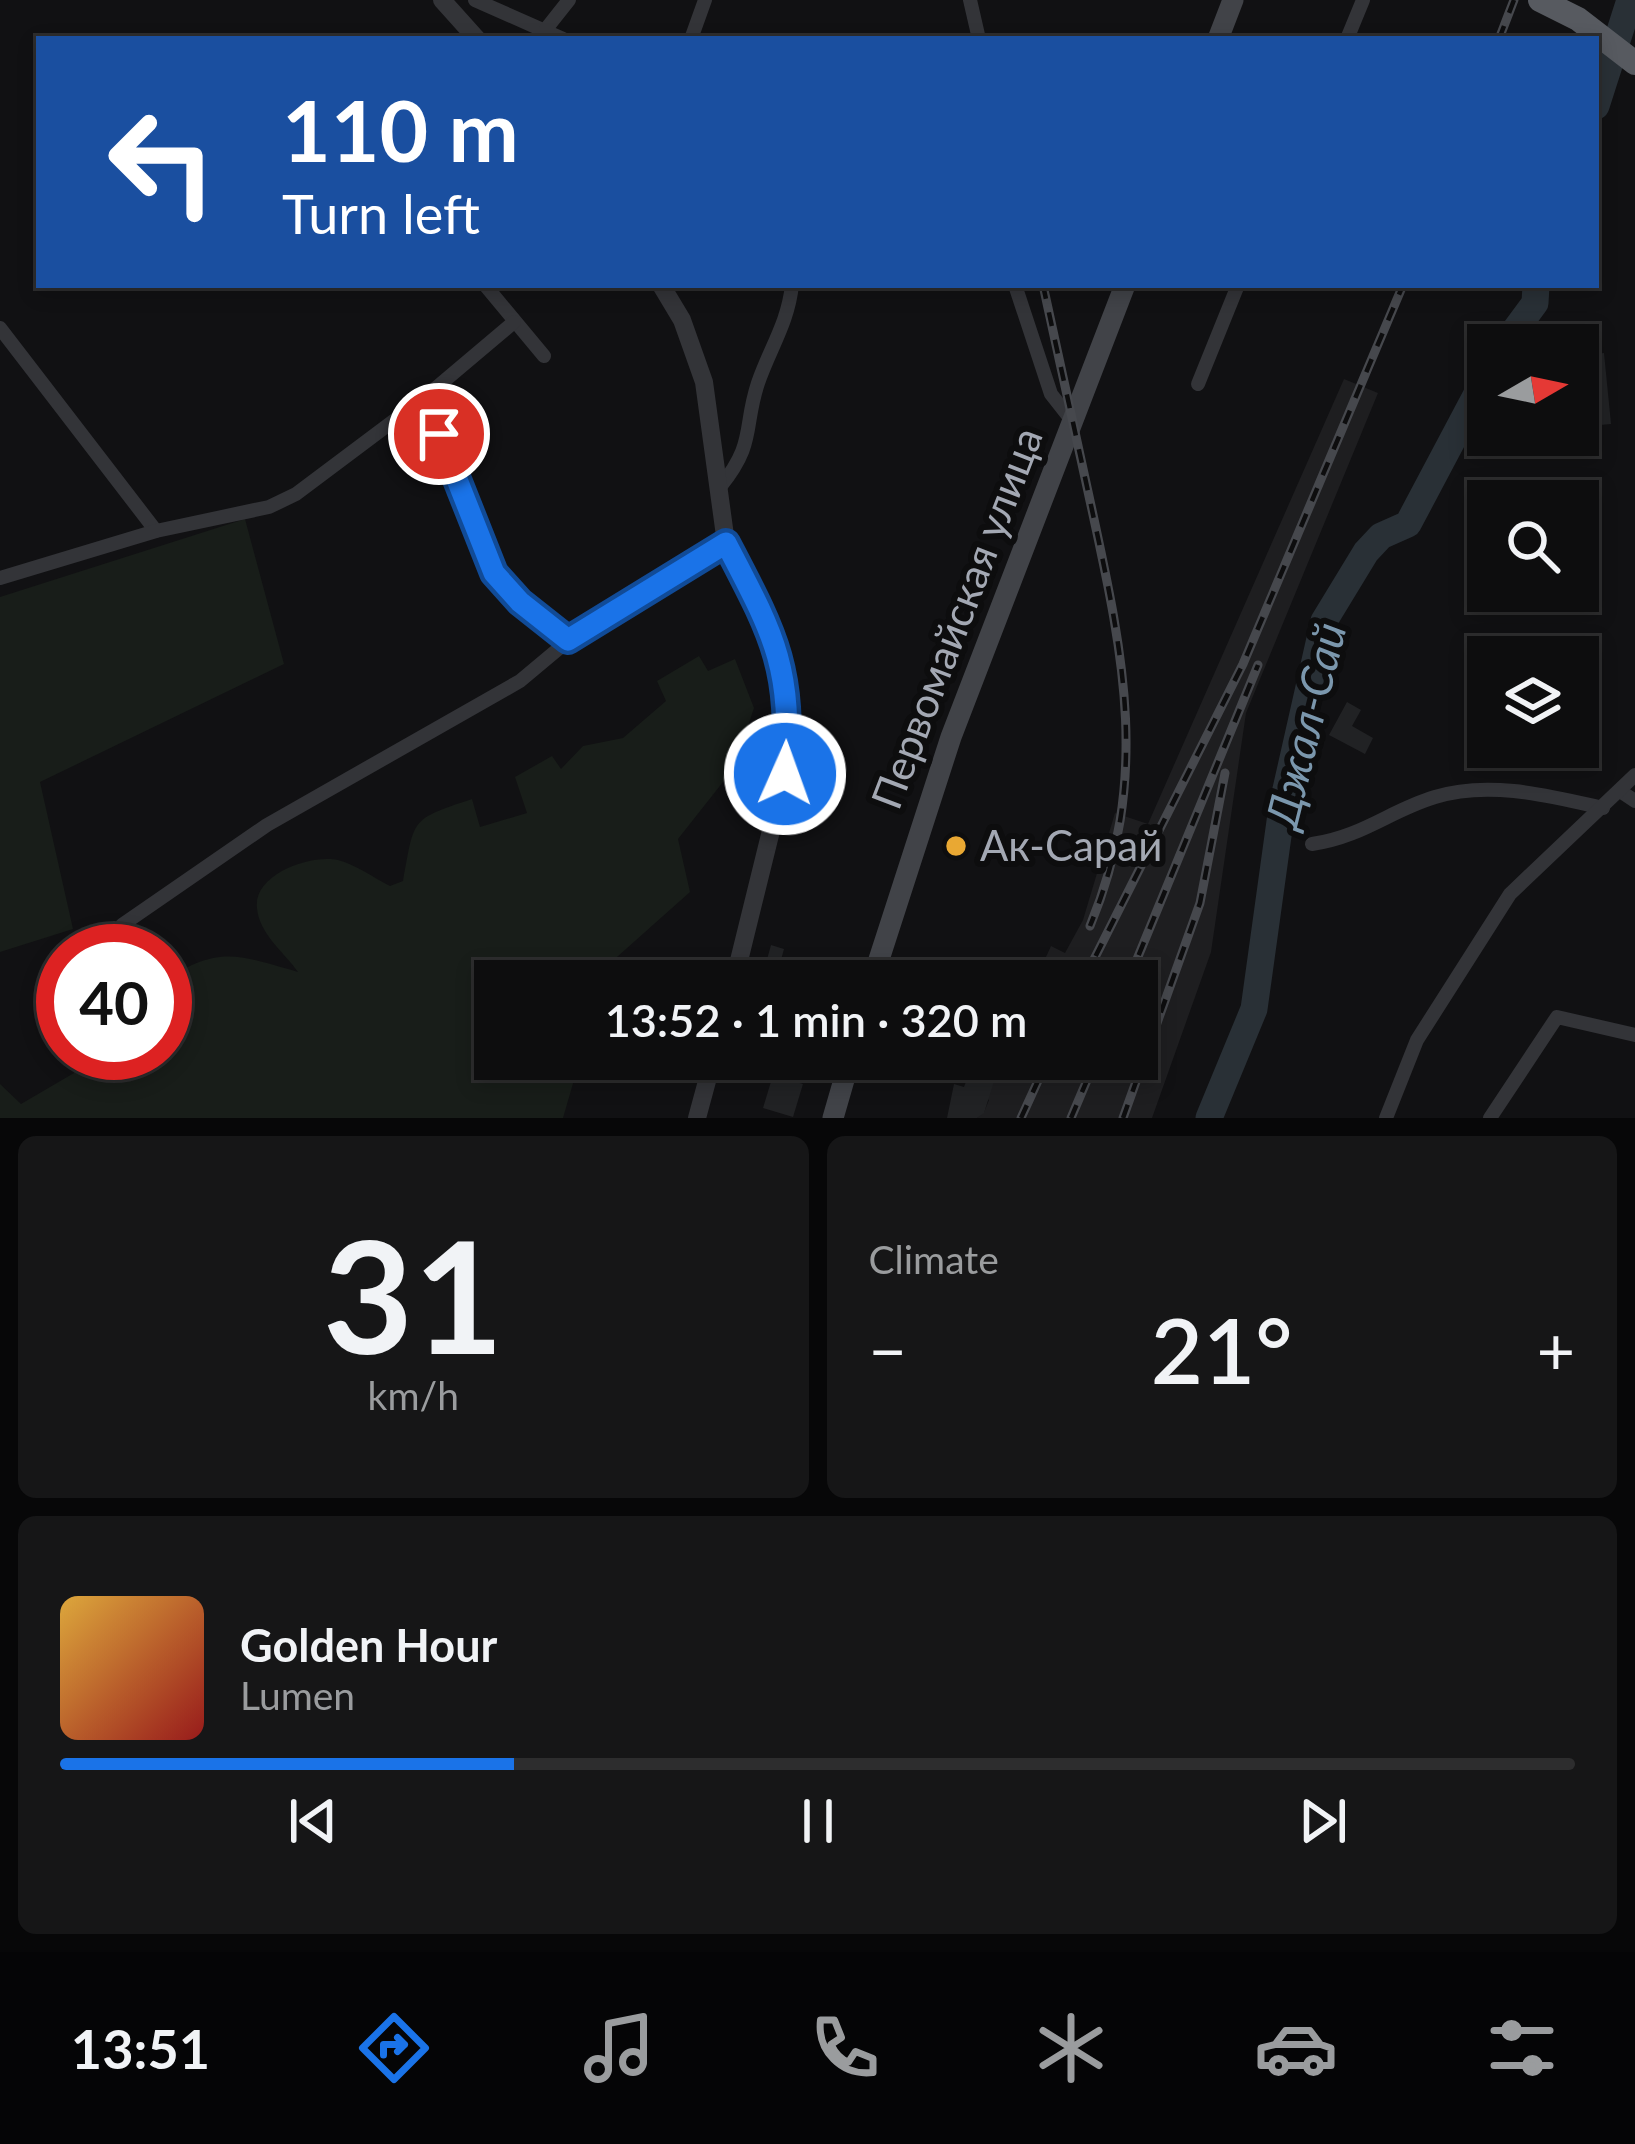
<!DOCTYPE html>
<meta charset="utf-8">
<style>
:root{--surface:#0d0d0e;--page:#161617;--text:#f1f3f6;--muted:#9a9c9e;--line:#2d2d2e;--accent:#1a73e8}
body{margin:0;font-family:Lato,sans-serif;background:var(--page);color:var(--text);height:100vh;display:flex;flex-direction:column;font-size:45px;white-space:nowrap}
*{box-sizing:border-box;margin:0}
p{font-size:39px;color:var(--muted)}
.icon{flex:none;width:66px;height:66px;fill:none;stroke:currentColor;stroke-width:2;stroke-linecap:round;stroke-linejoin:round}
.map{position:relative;height:1118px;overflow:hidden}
.panel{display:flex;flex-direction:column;gap:18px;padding:18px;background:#070708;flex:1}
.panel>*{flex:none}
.hud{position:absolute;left:36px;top:36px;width:1563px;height:252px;border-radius:0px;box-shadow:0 6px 18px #0003,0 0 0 3px var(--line);background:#1a4fa0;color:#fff;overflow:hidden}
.needle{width:78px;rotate:81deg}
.controls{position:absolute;left:1467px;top:324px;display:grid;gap:24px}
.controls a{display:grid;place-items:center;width:132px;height:132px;border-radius:0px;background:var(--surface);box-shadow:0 6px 18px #0003,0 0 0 3px var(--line);font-size:60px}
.speed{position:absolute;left:36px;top:924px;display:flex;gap:24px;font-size:60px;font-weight:700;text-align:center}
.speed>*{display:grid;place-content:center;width:156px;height:156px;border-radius:50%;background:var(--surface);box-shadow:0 6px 18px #0003,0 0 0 3px var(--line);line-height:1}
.speed .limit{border:18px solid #d22;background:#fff;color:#111}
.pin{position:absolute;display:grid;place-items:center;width:102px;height:102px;color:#fff;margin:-51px;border:6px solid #fff;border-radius:50%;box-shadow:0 3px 12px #0007}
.me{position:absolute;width:132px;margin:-66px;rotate:2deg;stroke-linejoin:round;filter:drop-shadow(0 0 9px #0008)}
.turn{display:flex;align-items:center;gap:42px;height:252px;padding:0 48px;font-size:54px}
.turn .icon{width:156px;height:156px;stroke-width:2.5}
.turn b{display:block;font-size:84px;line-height:102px}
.big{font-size:90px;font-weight:600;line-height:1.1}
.panel .tile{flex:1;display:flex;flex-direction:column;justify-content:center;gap:18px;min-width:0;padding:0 42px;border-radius:18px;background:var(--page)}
.panel .dial{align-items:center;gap:0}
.dial b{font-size:156px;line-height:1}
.song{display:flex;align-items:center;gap:36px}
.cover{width:144px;height:144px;border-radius:18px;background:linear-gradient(135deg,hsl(40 70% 55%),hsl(0 70% 35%))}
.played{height:12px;border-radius:6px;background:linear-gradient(90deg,var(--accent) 30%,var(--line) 30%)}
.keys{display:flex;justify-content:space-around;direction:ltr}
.heat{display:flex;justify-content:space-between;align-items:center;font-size:66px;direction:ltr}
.panel .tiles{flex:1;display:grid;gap:18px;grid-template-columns:1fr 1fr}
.tile:last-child{grid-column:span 2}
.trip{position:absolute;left:474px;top:960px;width:684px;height:120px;border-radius:0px;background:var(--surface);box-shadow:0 6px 18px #0003,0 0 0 3px var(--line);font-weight:600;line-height:120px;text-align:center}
.tabs{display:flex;height:192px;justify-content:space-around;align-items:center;background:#050506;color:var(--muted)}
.tabs .icon{width:84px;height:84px}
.tabs .selected{color:var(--accent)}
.tabs b{font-size:54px;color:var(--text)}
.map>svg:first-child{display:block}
.built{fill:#1e1e20}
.green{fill:#181d19}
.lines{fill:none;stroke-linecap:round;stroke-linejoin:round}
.river{stroke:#293036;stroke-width:27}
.building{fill:#212224}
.minor{stroke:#333438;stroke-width:14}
.tertiary{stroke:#333438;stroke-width:18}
.secondary{stroke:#414348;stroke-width:21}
.trunk{stroke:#575a60;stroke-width:24}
.rail-casing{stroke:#46484d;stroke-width:9}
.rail{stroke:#0d0d0e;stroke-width:4.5;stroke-dasharray:14;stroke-linecap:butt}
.route-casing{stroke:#114b97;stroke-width:30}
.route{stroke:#1a73e8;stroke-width:21}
.poi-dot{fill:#e9a833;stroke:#0d0d0e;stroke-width:4.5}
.labels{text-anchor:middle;stroke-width:12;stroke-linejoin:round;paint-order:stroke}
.street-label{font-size:42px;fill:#a3a8b3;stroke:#0d0d0e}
.poi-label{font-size:42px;fill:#a3a8b3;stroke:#0d0d0e;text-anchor:start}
.water-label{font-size:45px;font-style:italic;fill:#7b97ad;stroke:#0d0d0e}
</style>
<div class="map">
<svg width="1635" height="1118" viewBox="0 0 1635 1118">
<rect width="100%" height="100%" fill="#111113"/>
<polygon class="built" points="1344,379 1378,393 1246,713 1211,952 1152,1118 977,1118 984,1112 989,1100 985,1097 1002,1059 1137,1059 1137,981 1035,981 1051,946 1065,953 1083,920 1115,813 1148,824"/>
<g class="green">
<polygon points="245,519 284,664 40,782 73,929 0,952 0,597"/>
<path d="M699,656L708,671L735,659L754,708L734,768L678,839L690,892L608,965L621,981H495V1059H588L574,1080L563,1118H0V1084L21,1104L74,1073L83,1053H165V980C220,945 238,955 298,972C285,953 259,934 257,908C253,874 311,854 338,860C355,864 374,878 390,886L403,881C415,818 409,820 472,799L480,827L527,813L515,777L552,756L561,769L583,746L623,738L666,701L657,681Z"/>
</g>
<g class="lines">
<g class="river">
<polyline points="1596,106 1630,0"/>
<polyline points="1504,345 1535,303 1536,285"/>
<polyline points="1209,1118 1254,1009 1282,807 1324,621 1366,552 1381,536 1408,524 1488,373"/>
</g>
</g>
<g class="building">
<polygon points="1604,353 1611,424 1578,427 1578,356"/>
<polygon points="1347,702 1361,710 1352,726 1373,738 1365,754 1329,735"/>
<polygon points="771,945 784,949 775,981 761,981"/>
<polygon points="974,1060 998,1069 984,1113 977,1118 947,1118 954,1084 964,1087"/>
<polygon points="773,1075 803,1084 793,1117 763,1108"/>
</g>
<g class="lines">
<g class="minor">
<polyline points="475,0 563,39"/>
<polyline points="970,0 979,39"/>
<polyline points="546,29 569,0"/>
<polyline points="691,39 705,0"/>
<polyline points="1347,39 1363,0"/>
<polyline points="485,285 544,356"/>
<polyline points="1015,285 1051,394 1073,422"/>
<polyline points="0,328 156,531"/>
<polyline points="1198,384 1238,285"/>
<polyline points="424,398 494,573 520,602 569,640"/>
<path d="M720,487C756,443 743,428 758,383C770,348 788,323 792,285"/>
<polyline points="0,578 156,531 269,507 296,494 424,398 514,322"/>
<polyline points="1620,791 1635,801"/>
<path d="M1312,844C1362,837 1391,810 1435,797C1489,780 1550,796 1603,808"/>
<polyline points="122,925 267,825 520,681 569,640 726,543"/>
<polyline points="1386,1118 1417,1040 1510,894 1635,775"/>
<polyline points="1490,1118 1557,1017 1635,1035"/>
</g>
<g class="tertiary">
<polyline points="442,0 477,39"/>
<polyline points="661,285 682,320 704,382 726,543 778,642 785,677 785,774 734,981"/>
<polyline points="697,1118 713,1059"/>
</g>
<g class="secondary">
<polyline points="1218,39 1233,0"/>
<polyline points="872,981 951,737 1125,285"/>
<polyline points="833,1118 850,1059"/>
</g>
<polyline class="trunk" points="1540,0 1578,19 1635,63"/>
<g class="rail-casing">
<g id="rail">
<polyline points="1499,39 1514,0"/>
<path d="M1043,285C1059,360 1076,435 1092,510C1124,657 1150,781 1090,926"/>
<polyline points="1083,981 1243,664 1403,285"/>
<polyline points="1128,981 1258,665"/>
<polyline points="1021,1118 1048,1059"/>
<polyline points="1071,1118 1096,1059"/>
<polyline points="1123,1118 1200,903 1225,773"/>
</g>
</g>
<use href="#rail" class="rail"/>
</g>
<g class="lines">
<g class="route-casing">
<path id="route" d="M439,434L494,573L520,602L568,640L726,543C774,635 793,667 785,774"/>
</g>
<use href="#route" class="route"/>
</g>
<circle class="poi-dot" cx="956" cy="846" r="12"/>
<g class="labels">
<g class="street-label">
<text transform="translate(957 618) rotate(-69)" y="15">Первомайская улица</text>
</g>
<g class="poi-label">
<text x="980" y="861">Ак-Сарай</text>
</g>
<g class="water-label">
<text transform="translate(1306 725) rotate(-76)" y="16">Джал-Сай</text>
</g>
</g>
</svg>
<div class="controls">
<a><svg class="needle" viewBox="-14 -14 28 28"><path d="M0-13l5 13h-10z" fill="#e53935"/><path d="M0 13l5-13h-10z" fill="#9a9c9e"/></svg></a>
<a><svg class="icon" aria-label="search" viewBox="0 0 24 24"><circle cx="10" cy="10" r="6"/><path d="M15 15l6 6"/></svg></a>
<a><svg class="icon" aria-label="layers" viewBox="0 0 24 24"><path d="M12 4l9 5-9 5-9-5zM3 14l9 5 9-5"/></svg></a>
</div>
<div class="speed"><div class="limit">40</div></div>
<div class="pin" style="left:439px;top:434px;background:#d93025"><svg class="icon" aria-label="arrive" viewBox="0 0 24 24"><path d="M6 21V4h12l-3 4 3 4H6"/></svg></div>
<svg class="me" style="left:785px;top:774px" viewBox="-20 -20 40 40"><circle r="17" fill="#1a73e8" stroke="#fff" stroke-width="3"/><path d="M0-11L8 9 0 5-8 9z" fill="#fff"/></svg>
<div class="trip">13:52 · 1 min · 320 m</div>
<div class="hud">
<div class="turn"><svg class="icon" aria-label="left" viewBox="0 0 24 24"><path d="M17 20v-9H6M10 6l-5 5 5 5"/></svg><div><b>110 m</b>Turn left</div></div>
</div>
</div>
<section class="panel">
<div class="tiles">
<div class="tile dial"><b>31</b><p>km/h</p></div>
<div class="tile"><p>Climate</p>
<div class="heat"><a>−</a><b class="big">21°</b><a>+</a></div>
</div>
<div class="tile">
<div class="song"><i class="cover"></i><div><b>Golden Hour</b><p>Lumen</p></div></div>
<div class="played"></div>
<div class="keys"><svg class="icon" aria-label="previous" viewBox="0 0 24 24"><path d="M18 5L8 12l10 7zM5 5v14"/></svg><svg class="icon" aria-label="pause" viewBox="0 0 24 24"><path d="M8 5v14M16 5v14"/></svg><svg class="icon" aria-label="next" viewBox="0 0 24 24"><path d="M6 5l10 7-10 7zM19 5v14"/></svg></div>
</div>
</div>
</section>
<nav class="tabs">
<b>13:51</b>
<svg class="icon selected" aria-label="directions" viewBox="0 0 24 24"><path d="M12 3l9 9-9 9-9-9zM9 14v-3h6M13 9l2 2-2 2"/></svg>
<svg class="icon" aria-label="music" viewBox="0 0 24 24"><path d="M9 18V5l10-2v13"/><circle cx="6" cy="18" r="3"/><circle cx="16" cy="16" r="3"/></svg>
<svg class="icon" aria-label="phone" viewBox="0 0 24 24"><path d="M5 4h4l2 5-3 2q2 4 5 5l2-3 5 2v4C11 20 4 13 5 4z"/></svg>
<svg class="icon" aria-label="climate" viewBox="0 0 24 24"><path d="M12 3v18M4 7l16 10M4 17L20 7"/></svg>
<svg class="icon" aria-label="car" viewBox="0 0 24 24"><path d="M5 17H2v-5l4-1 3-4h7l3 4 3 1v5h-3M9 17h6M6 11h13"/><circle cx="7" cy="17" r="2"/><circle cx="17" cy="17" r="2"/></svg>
<svg class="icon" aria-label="filters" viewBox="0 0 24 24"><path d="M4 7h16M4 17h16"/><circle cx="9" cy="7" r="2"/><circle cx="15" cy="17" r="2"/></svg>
</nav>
